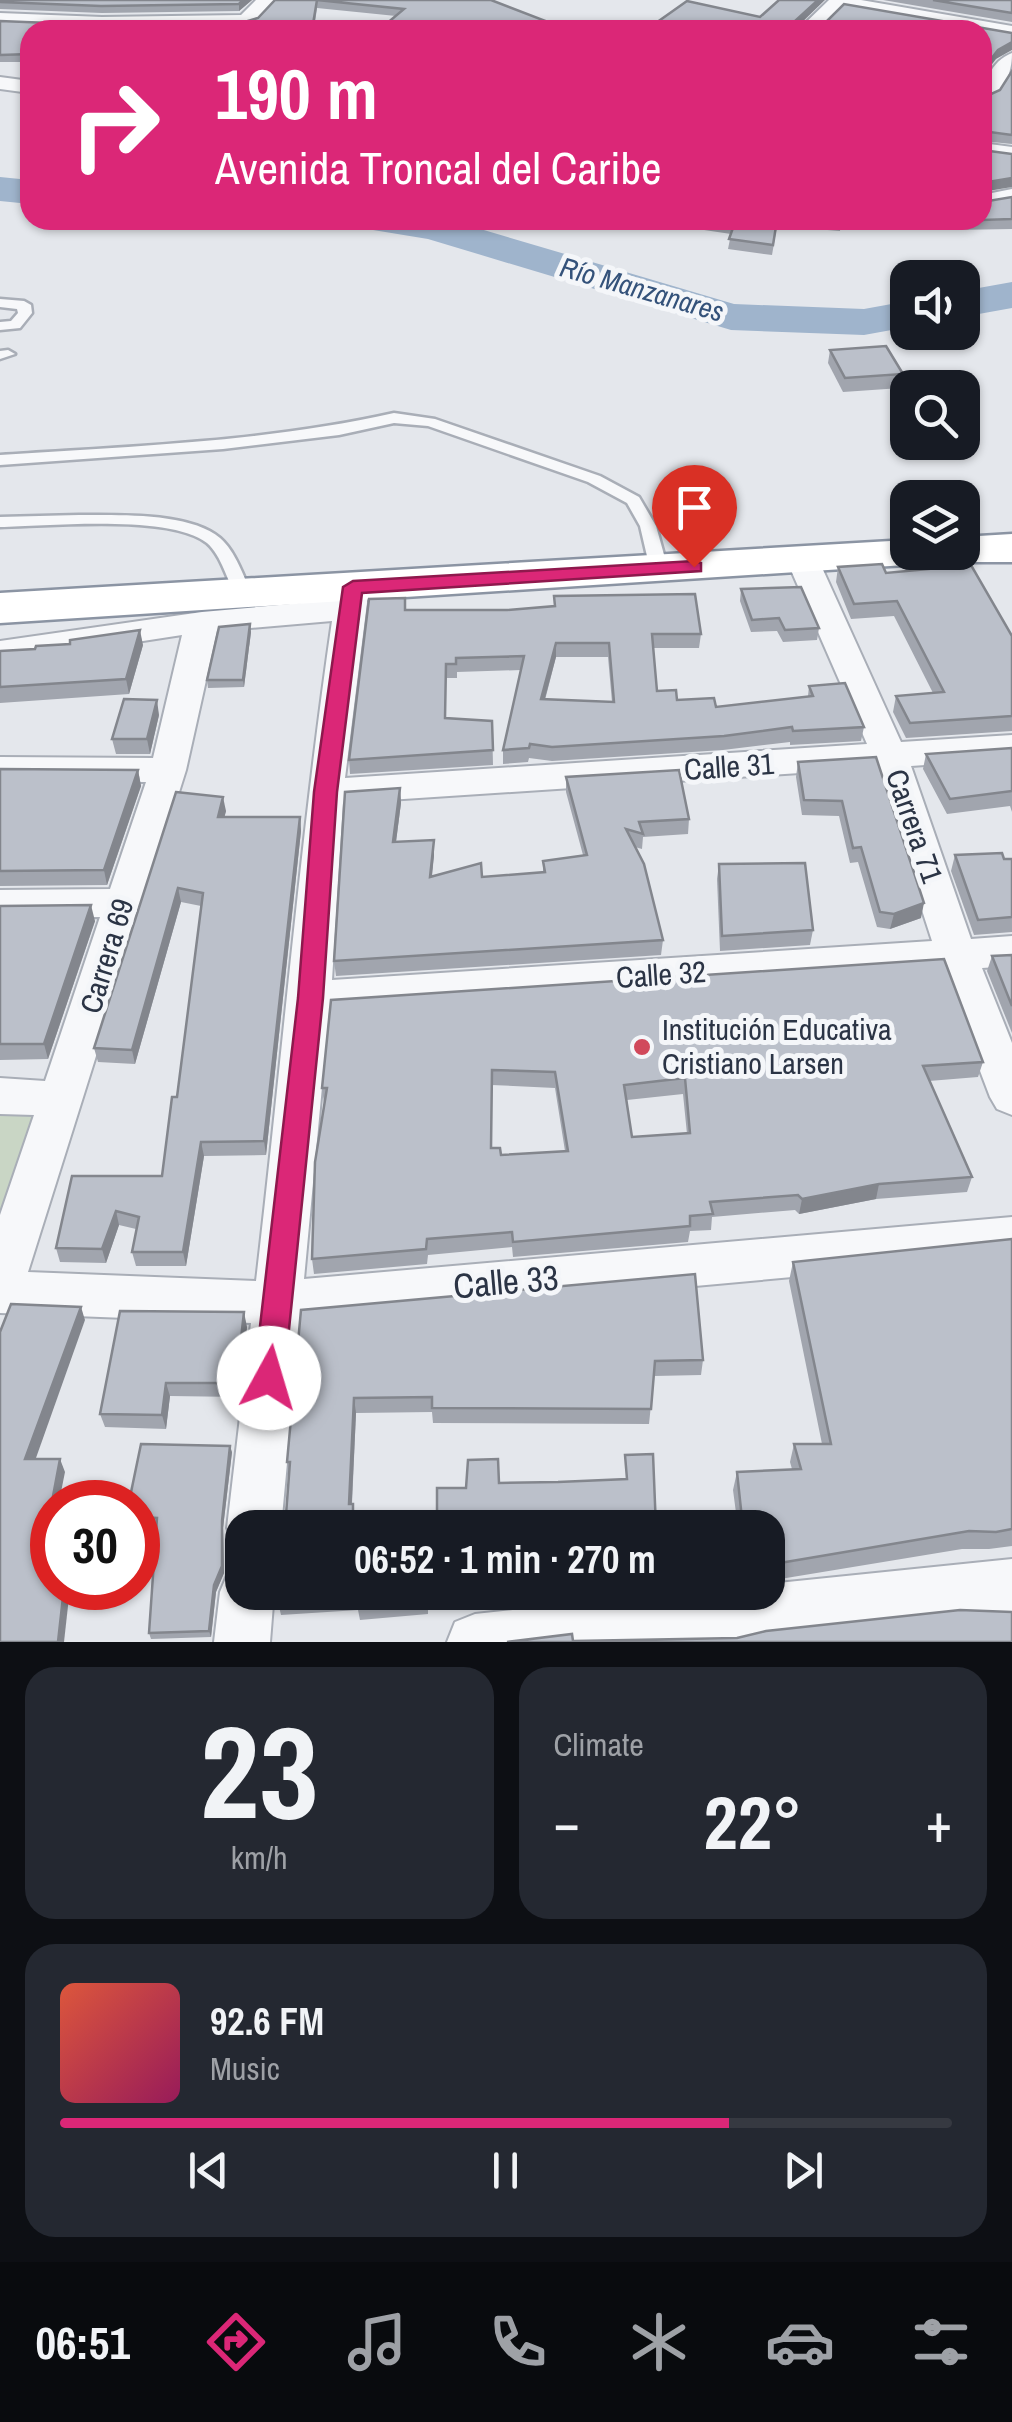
<!DOCTYPE html>
<meta charset="utf-8">
<style>
:root{--surface:#171b24;--page:#242831;--text:#f1f3f6;--muted:#9ea1a6;--line:#363941;--accent:#db2777}
body{margin:0;font-family:"Archivo Narrow",sans-serif;background:var(--page);color:var(--text);height:100vh;display:flex;flex-direction:column;font-size:38px;white-space:nowrap}
*{box-sizing:border-box;margin:0}
p{font-size:32px;color:var(--muted)}
.icon{flex:none;width:55px;height:55px;fill:none;stroke:currentColor;stroke-width:2;stroke-linecap:round;stroke-linejoin:round}
.map{position:relative;height:1642px;overflow:hidden}
.sheet{display:flex;flex-direction:column;gap:25px;padding:25px;background:#0d0f14;flex:1}
.sheet>*{flex:none}
.banner{position:absolute;left:20px;top:20px;width:972px;height:210px;border-radius:30px;box-shadow:0 2px 8px #0004;background:#db2777;color:#fff;overflow:hidden}
.tools{position:absolute;left:890px;top:260px;display:grid;gap:20px}
.tools a{display:grid;place-items:center;width:90px;height:90px;border-radius:20px;background:var(--surface);box-shadow:0 2px 8px #0004;font-size:50px}
.speed{position:absolute;left:30px;top:1480px;display:flex;gap:20px;font-size:50px;font-weight:700;text-align:center}
.speed>*{display:grid;place-content:center;width:130px;height:130px;border-radius:50%;background:var(--surface);box-shadow:0 2px 8px #0004;line-height:1}
.speed .limit{border:15px solid #d22;background:#fff;color:#111}
.pin{position:absolute;display:grid;place-items:center;width:85px;height:85px;color:#fff;margin:-102px -42px;border-radius:50% 50% 50% 0;rotate:-45deg;box-shadow:0 0 10px #0007}
.pin .icon{rotate:45deg}
.me{position:absolute;width:110px;margin:-55px;rotate:6deg;stroke-linejoin:round;filter:drop-shadow(0 0 8px #0008)}
.turn{display:flex;align-items:center;gap:35px;height:210px;padding:0 30px;font-size:45px}
.turn .icon{width:130px;height:130px;stroke-width:2.5}
.turn b{display:block;font-size:70px;line-height:85px}
.big{font-size:75px;font-weight:700;line-height:1.1}
.sheet .tile{flex:1;display:flex;flex-direction:column;justify-content:center;gap:15px;min-width:0;padding:0 35px;border-radius:30px;background:var(--page)}
.sheet .dial{align-items:center;gap:0}
.dial b{font-size:130px;line-height:1}
.song{display:flex;align-items:center;gap:30px}
.cover{width:120px;height:120px;border-radius:15px;background:linear-gradient(135deg,hsl(10 70% 55%),hsl(330 70% 35%))}
.played{height:10px;border-radius:5px;background:linear-gradient(90deg,var(--accent) 75%,var(--line) 75%)}
.keys{display:flex;justify-content:space-around;direction:ltr}
.heat{display:flex;justify-content:space-between;align-items:center;font-size:55px;direction:ltr}
.sheet .tiles{flex:1;display:grid;gap:25px;grid-template-columns:1fr 1fr}
.tile:last-child{grid-column:span 2}
.trip{position:absolute;left:225px;top:1510px;width:560px;height:100px;border-radius:30px;background:var(--surface);box-shadow:0 2px 8px #0004;font-weight:700;line-height:100px;text-align:center}
.menu{display:flex;height:160px;justify-content:space-around;align-items:center;background:#090b0e;color:var(--muted)}
.menu .icon{width:70px;height:70px}
.menu .selected{color:var(--accent)}
.menu b{font-size:45px;color:var(--text)}
.map>svg:first-child{display:block}
.green{fill:#c9d6c5}
.lines{fill:none;stroke-linecap:round;stroke-linejoin:round}
.river{fill:#9fb4cc;fill-rule:evenodd}
.service-casing{stroke:#a9aeb7;stroke-width:5}
.minor-casing{stroke:#a9aeb7;stroke-width:4}
.trunk-casing{stroke:#8b94a3;stroke-width:5}
.service{fill:#f7f8fa;fill-rule:evenodd}
.minor{fill:#f7f8fa;fill-rule:evenodd}
.trunk{fill:#fff;fill-rule:evenodd}
.wall{fill:#a1a5ae;fill-rule:evenodd}
.shaded-wall{fill:#83868d}
.building{fill:#bbc0ca;stroke:#83868d;stroke-width:2.5;fill-rule:evenodd}
.route{fill:#db2777;stroke:#8e194d;stroke-width:2.5}
.poi-dot{fill:#d1495b;stroke:#f4f6f9;stroke-width:4}
.labels{text-anchor:middle;stroke-width:10;stroke-linejoin:round;paint-order:stroke}
.far-water-label{font-size:28px;font-style:italic;fill:#34527a;stroke:#f4f6f9}
.street-label{font-size:30px;fill:#2b3445;stroke:#f4f6f9}
.poi-label{font-size:30px;fill:#2b3445;stroke:#f4f6f9;text-anchor:start}
.near-street-label{font-size:35px;fill:#2b3445;stroke:#f4f6f9}
</style>
<div class="map">
<svg width="1012" height="1642" viewBox="0 0 1012 1642">
<rect width="100%" height="100%" fill="#e4e7ec"/>
<polygon class="green" points="0,1111 44,1114 0,1262"/>
<g class="lines">
<g class="river">
<polygon points="0,177 30,180 30,204 0,201"/>
<polygon points="361,220 450,220 734,304 864,309 908,301 908,327 864,335 731,330 428,239 367,229"/>
<polygon points="1012,282 1012,308 962,317 962,291"/>
</g>
<g class="service-casing">
<g id="service">
<polygon points="0,299 24,301 31,305 32,313 20,328 0,330 0,322 11,321 18,313 17,309 0,307"/>
<polygon points="0,351 8,350 15,354 0,359"/>
<path d="M394,413L435,419L600,476L639,497L656,526L668,569L659,574L650,569L640,526L627,503L588,482L428,426L394,423L339,435L223,449L0,465V455C132,446 265,442 394,413Z"/>
<path d="M79,515C117,515 190,512 220,538C236,552 243,576 252,594L243,599L237,598C227,581 222,556 207,543C170,514 48,526 0,527V517Z"/>
</g>
</g>
<g class="minor-casing">
<g id="minor">
<polygon points="256,0 277,0 256,23 242,27 102,29 0,25 0,13 102,17 241,15"/>
<polygon points="829,0 861,0 1012,26 1012,38 842,8 820,30 798,30"/>
<path d="M1012,53C1012,74 1003,97 982,105C982,84 991,61 1012,53Z"/>
<polygon points="0,77 30,81 30,93 0,89"/>
<polygon points="982,143 1012,147 1012,161 982,157"/>
<polygon points="1012,189 1012,203 982,209 982,195"/>
<path d="M803,551L814,554L819,561L901,742L1012,735V759L911,766L971,939L1012,936V966L982,968L1012,1043V1115L997,1109L990,1097L942,971L329,1012L304,1279L1012,1217V1257L300,1322L281,1528H242V1549L235,1546L227,1528L251,1323L0,1313V1215L34,1115L0,1114V1078L45,1081L100,917L0,918V890L110,889L146,782L0,781V757L153,758L182,635L0,663V641L202,612L335,600L342,580H364L369,587L345,778L867,744L787,561L792,554ZM332,621C300,840 282,1061 256,1281L28,1272L186,770L217,631ZM876,768L932,941L332,980L343,803Z"/>
<polygon points="1012,1559 1012,1613 739,1642 447,1642 455,1622 475,1614 686,1592 768,1592 768,1584"/>
<polygon points="242,1567 242,1592 274,1592 270,1642 214,1642 220,1592 228,1573"/>
</g>
</g>
<g class="trunk-casing">
<polygon id="trunk" points="1012,534 1012,562 952,562 0,623 0,593 908,540 908,552 962,552 962,537"/>
</g>
<use href="#service" class="service"/>
<use href="#minor" class="minor"/>
<use href="#trunk" class="trunk"/>
</g>
<g class="wall">
<polygon points="0,0 252,0 239,11 102,13 0,9"/>
<polygon points="275,0 491,0 556,25 556,30 379,30 396,16 317,8 314,30 30,30 30,62 0,62 0,21 101,25 241,23 258,18"/>
<polygon points="883,0 1012,0 1012,22"/>
<polygon points="1012,71 1012,144 982,141 982,98 1000,90"/>
<polygon points="1012,197 1012,229 954,230 947,220 982,220"/>
<polygon points="637,220 841,220 840,231 777,226 772,255 728,249 731,234"/>
<polygon points="830,350 903,374 901,388 843,392 828,363"/>
<polygon points="838,567 886,573 1012,636 1012,731 906,738 893,712 896,696 933,693 894,616 851,619 836,582"/>
<polygon points="741,589 819,628 817,640 783,642 777,631 751,632 740,601"/>
<path d="M406,610L701,634L699,648H653L657,691L677,700L716,707L808,696L809,686L864,727L861,741L790,745V742L723,750L552,761L529,758L528,762L503,764V750L521,670L457,672V678H446V718L492,721L493,765L350,774L349,760ZM556,657H608L612,702L545,700Z"/>
<polygon points="251,632 244,687 208,688 207,680"/>
<polygon points="143,645 129,694 0,703 0,651"/>
<polygon points="159,715 150,754 116,754 112,739"/>
<polygon points="1012,748 1012,812 1010,806 947,814 923,769 926,754"/>
<polygon points="876,757 921,918 890,929 877,927 858,862 850,863 839,816 802,815 796,777 798,762"/>
<polygon points="0,769 138,770 141,786 107,885 0,886"/>
<polygon points="566,777 689,819 688,834 643,837 642,849 635,847 663,940 661,955 336,976 334,961 400,788 401,803 396,842 434,840 434,855 432,877 482,877 543,872 543,861 583,855 566,792"/>
<polygon points="176,792 226,811 224,817 300,817 301,831 266,1155 204,1156 186,1266 136,1266 132,1252 136,1229 119,1225 106,1263 60,1262 56,1248 162,1176 177,1097 201,906 181,902 135,1064 98,1062 94,1048"/>
<polygon points="955,855 1012,859 1012,932 974,935 951,871"/>
<polygon points="719,864 813,930 810,945 720,951 717,879"/>
<polygon points="0,906 95,921 48,1059 0,1060"/>
<polygon points="1012,955 1012,1033 987,971 992,956"/>
<path d="M331,1000L983,1062L978,1077L929,1081L972,1177L967,1192L876,1199L799,1214L795,1210L712,1217L711,1230L690,1231L688,1242L513,1257L512,1247L428,1255L427,1264L314,1274L312,1259L324,1104L322,1088ZM492,1085L555,1088L565,1151L501,1155L491,1148ZM683,1094L687,1134L632,1137L627,1100Z"/>
<polygon points="1012,1239 1012,1546 989,1549 962,1549 768,1581 768,1528 738,1528 733,1490 737,1472 792,1469 790,1462 794,1444 822,1444 789,1281 793,1262"/>
<polygon points="301,1310 703,1360 701,1375 654,1376 649,1424 433,1423 432,1412 356,1413 352,1504 355,1528 285,1528 289,1475 287,1462"/>
<polygon points="247,1327 239,1397 170,1396 166,1429 105,1427 100,1414"/>
<polygon points="232,1452 223,1528 224,1573 216,1592 211,1637 151,1639 149,1633 157,1524 138,1523 138,1502"/>
<polygon points="279,1592 566,1592 428,1606 428,1614 360,1620 358,1610 281,1615 278,1602"/>
</g>
<g class="shaded-wall">
<polygon points="243,0 252,0 239,11 239,4"/>
<polygon points="818,0 825,0 794,30 795,21"/>
<polygon points="1012,42 1012,50 996,59 986,72 988,63 998,50"/>
<polygon points="1012,178 1012,187 982,192 982,183"/>
<polygon points="250,624 251,632 244,687 243,680"/>
<polygon points="140,630 143,645 129,694 126,679"/>
<polygon points="556,643 556,657 541,713 541,699"/>
<polygon points="157,700 159,715 150,754 147,739"/>
<polygon points="138,770 141,786 107,885 104,870"/>
<polygon points="400,788 401,803 394,857 393,842"/>
<polygon points="223,797 226,811 221,831 218,817"/>
<polygon points="300,817 301,831 266,1155 264,1141"/>
<polygon points="434,840 434,855 430,892 430,877"/>
<polygon points="178,888 181,902 135,1064 132,1050"/>
<polygon points="924,903 921,918 890,929 894,914"/>
<polygon points="91,905 95,921 48,1059 44,1044"/>
<polygon points="201,1142 204,1156 186,1266 183,1252"/>
<polygon points="879,1184 876,1199 799,1214 802,1199"/>
<polygon points="116,1211 119,1225 106,1263 102,1249"/>
<polygon points="81,1307 85,1320 31,1472 25,1459"/>
<polygon points="244,1312 247,1327 239,1397 236,1383"/>
<polygon points="166,1383 170,1396 166,1429 162,1415"/>
<polygon points="354,1398 356,1413 351,1519 349,1504"/>
<polygon points="230,1446 232,1452 223,1528 224,1573 216,1592 211,1637 209,1631"/>
<polygon points="60,1459 65,1472 59,1502 52,1502 52,1540 47,1528"/>
<polygon points="64,1588 70,1588 64,1642 58,1642"/>
</g>
<g class="building">
<polygon points="0,0 243,0 239,4 101,6 0,2"/>
<polygon points="275,0 491,0 556,25 549,30 379,30 404,9 317,0 312,30 30,30 30,54 0,55 0,21 101,25 241,23 258,18"/>
<polygon points="779,0 818,0 795,21 799,25 824,24 844,4 1012,33 1012,42 998,50 988,63 982,89 982,30 646,30 687,1 760,17"/>
<polygon points="933,0 1012,0 1012,13"/>
<polygon points="1012,71 1012,135 982,131 982,98 1000,90"/>
<polygon points="982,150 1012,154 1012,178 982,183"/>
<polygon points="1012,197 1012,219 982,220 982,202"/>
<polygon points="701,220 777,220 773,245 729,239 734,225"/>
<polygon points="886,346 903,374 845,378 830,350"/>
<polygon points="882,564 886,573 971,565 1012,636 1012,716 910,723 896,696 944,692 897,601 854,604 838,567"/>
<polygon points="801,587 819,628 785,630 779,618 752,620 741,589"/>
<path d="M695,594L701,634H652L657,691L676,690L677,700L714,698L716,707L813,696L809,686L845,683L864,727L793,731L792,727L724,736L552,747L530,744L529,748L503,750L524,656L456,658V664H446L445,718L492,721L493,750L349,760L369,599L405,598V610H507L555,606L554,596ZM556,643H609L614,702L541,699Z"/>
<polygon points="250,624 243,680 207,680 219,627"/>
<polygon points="140,630 126,679 0,687 0,651 35,649 36,646 70,644 70,640"/>
<polygon points="124,699 157,700 147,739 112,739"/>
<polygon points="1012,748 1012,791 950,799 926,754"/>
<polygon points="876,757 924,903 894,914 880,912 861,847 853,848 842,801 804,800 798,762"/>
<polygon points="0,769 138,770 104,870 0,871"/>
<polygon points="679,770 689,819 639,822 643,834 626,829 644,864 663,940 334,961 345,792 400,788 393,842 434,840 430,877 481,863 482,877 545,872 543,861 587,855 566,777"/>
<polygon points="176,792 223,797 218,817 300,817 264,1141 201,1142 183,1252 132,1252 139,1217 116,1211 102,1249 56,1248 72,1176 162,1176 172,1097 177,1097 203,893 178,888 132,1050 94,1048"/>
<polygon points="1002,853 1004,859 1012,859 1012,917 978,920 955,855"/>
<polygon points="805,863 813,930 722,936 719,864"/>
<polygon points="91,905 44,1044 0,1044 0,906"/>
<polygon points="1012,955 1012,1006 992,956"/>
<path d="M944,959L983,1062L923,1066L972,1177L879,1184L802,1199L798,1195L710,1202L713,1214L690,1216V1226L513,1242L512,1232L427,1239L426,1249L312,1259L315,1162L327,1088H322L331,1000ZM492,1070L555,1072L568,1151L501,1155L500,1148H491ZM685,1078L690,1133L632,1137L624,1085Z"/>
<polygon points="1012,1239 1012,1529 996,1532 969,1531 768,1565 768,1528 743,1528 737,1472 801,1469 794,1444 831,1444 793,1262"/>
<polygon points="695,1274 703,1360 655,1361 651,1409 432,1408 432,1397 354,1398 349,1504 353,1504 353,1528 285,1528 290,1462 287,1462 301,1310"/>
<polygon points="11,1304 81,1307 25,1459 60,1459 47,1528 52,1528 52,1588 64,1588 58,1642 0,1642 0,1332"/>
<polygon points="120,1311 244,1312 236,1383 166,1383 162,1415 100,1414"/>
<polygon points="141,1444 230,1446 222,1521 222,1566 214,1585 209,1631 149,1633 157,1518 138,1517 138,1502 129,1502"/>
<polygon points="653,1454 656,1528 426,1528 437,1526 437,1488 466,1488 468,1460 498,1459 499,1483 558,1482 627,1479 625,1455"/>
<polygon points="279,1592 427,1592 427,1600 358,1606 358,1596 278,1602"/>
<polygon points="960,1610 1012,1612 1012,1642 507,1642 572,1634 573,1641 737,1638 766,1631"/>
</g>
<polygon class="route" points="694,561 701,563 701,571 362,593 337,792 323,998 284,1378 280,1388 269,1392 258,1388 254,1378 298,998 314,792 343,587 353,581"/>
<circle class="poi-dot" cx="642" cy="1047" r="10"/>
<g class="labels">
<g class="far-water-label">
<text transform="translate(642 289) rotate(16)" y="10">Río Manzanares</text>
</g>
<g class="street-label">
<text transform="translate(729 767) rotate(-4)" y="10">Calle 31</text>
<text transform="translate(914 826) rotate(71)" y="10">Carrera 71</text>
<text transform="translate(107 956) rotate(-73)" y="10">Carrera 69</text>
<text transform="translate(661 975) rotate(-4)" y="10">Calle 32</text>
</g>
<g class="poi-label">
<text x="662" y="1040">Institución Educativa<tspan x="662" dy="34">Cristiano Larsen</tspan></text>
</g>
<g class="near-street-label">
<text transform="translate(506 1282) rotate(-5)" y="12">Calle 33</text>
</g>
</g>
</svg>
<div class="tools">
<a><svg class="icon" aria-label="sound" viewBox="0 0 24 24"><path d="M4 9h4l5-4v14l-5-4H4zM17 9q2 3 0 6"/></svg></a>
<a><svg class="icon" aria-label="search" viewBox="0 0 24 24"><circle cx="10" cy="10" r="6"/><path d="M15 15l6 6"/></svg></a>
<a><svg class="icon" aria-label="layers" viewBox="0 0 24 24"><path d="M12 4l9 5-9 5-9-5zM3 14l9 5 9-5"/></svg></a>
</div>
<div class="speed"><div class="limit">30</div></div>
<div class="pin" style="left:694px;top:567px;background:#d93025"><svg class="icon" aria-label="arrive" viewBox="0 0 24 24"><path d="M6 21V4h12l-3 4 3 4H6"/></svg></div>
<svg class="me" style="left:269px;top:1378px" viewBox="-20 -20 40 40"><circle r="19" fill="#fff"/><path d="M0-13L10 11 0 6-10 11z" fill="#db2777"/></svg>
<div class="trip">06:52 · 1 min · 270 m</div>
<div class="banner">
<div class="turn"><svg class="icon" aria-label="right" viewBox="0 0 24 24"><path d="M7 20v-9h11M14 6l5 5-5 5"/></svg><div><b>190 m</b>Avenida Troncal del Caribe</div></div>
</div>
</div>
<section class="sheet">
<div class="tiles">
<div class="tile dial"><b>23</b><p>km/h</p></div>
<div class="tile"><p>Climate</p>
<div class="heat"><a>−</a><b class="big">22°</b><a>+</a></div>
</div>
<div class="tile">
<div class="song"><i class="cover"></i><div><b>92.6 FM</b><p>Music</p></div></div>
<div class="played"></div>
<div class="keys"><svg class="icon" aria-label="previous" viewBox="0 0 24 24"><path d="M18 5L8 12l10 7zM5 5v14"/></svg><svg class="icon" aria-label="pause" viewBox="0 0 24 24"><path d="M8 5v14M16 5v14"/></svg><svg class="icon" aria-label="next" viewBox="0 0 24 24"><path d="M6 5l10 7-10 7zM19 5v14"/></svg></div>
</div>
</div>
</section>
<nav class="menu">
<b>06:51</b>
<svg class="icon selected" aria-label="directions" viewBox="0 0 24 24"><path d="M12 3l9 9-9 9-9-9zM9 14v-3h6M13 9l2 2-2 2"/></svg>
<svg class="icon" aria-label="music" viewBox="0 0 24 24"><path d="M9 18V5l10-2v13"/><circle cx="6" cy="18" r="3"/><circle cx="16" cy="16" r="3"/></svg>
<svg class="icon" aria-label="phone" viewBox="0 0 24 24"><path d="M5 4h4l2 5-3 2q2 4 5 5l2-3 5 2v4C11 20 4 13 5 4z"/></svg>
<svg class="icon" aria-label="climate" viewBox="0 0 24 24"><path d="M12 3v18M4 7l16 10M4 17L20 7"/></svg>
<svg class="icon" aria-label="car" viewBox="0 0 24 24"><path d="M5 17H2v-5l4-1 3-4h7l3 4 3 1v5h-3M9 17h6M6 11h13"/><circle cx="7" cy="17" r="2"/><circle cx="17" cy="17" r="2"/></svg>
<svg class="icon" aria-label="filters" viewBox="0 0 24 24"><path d="M4 7h16M4 17h16"/><circle cx="9" cy="7" r="2"/><circle cx="15" cy="17" r="2"/></svg>
</nav>
